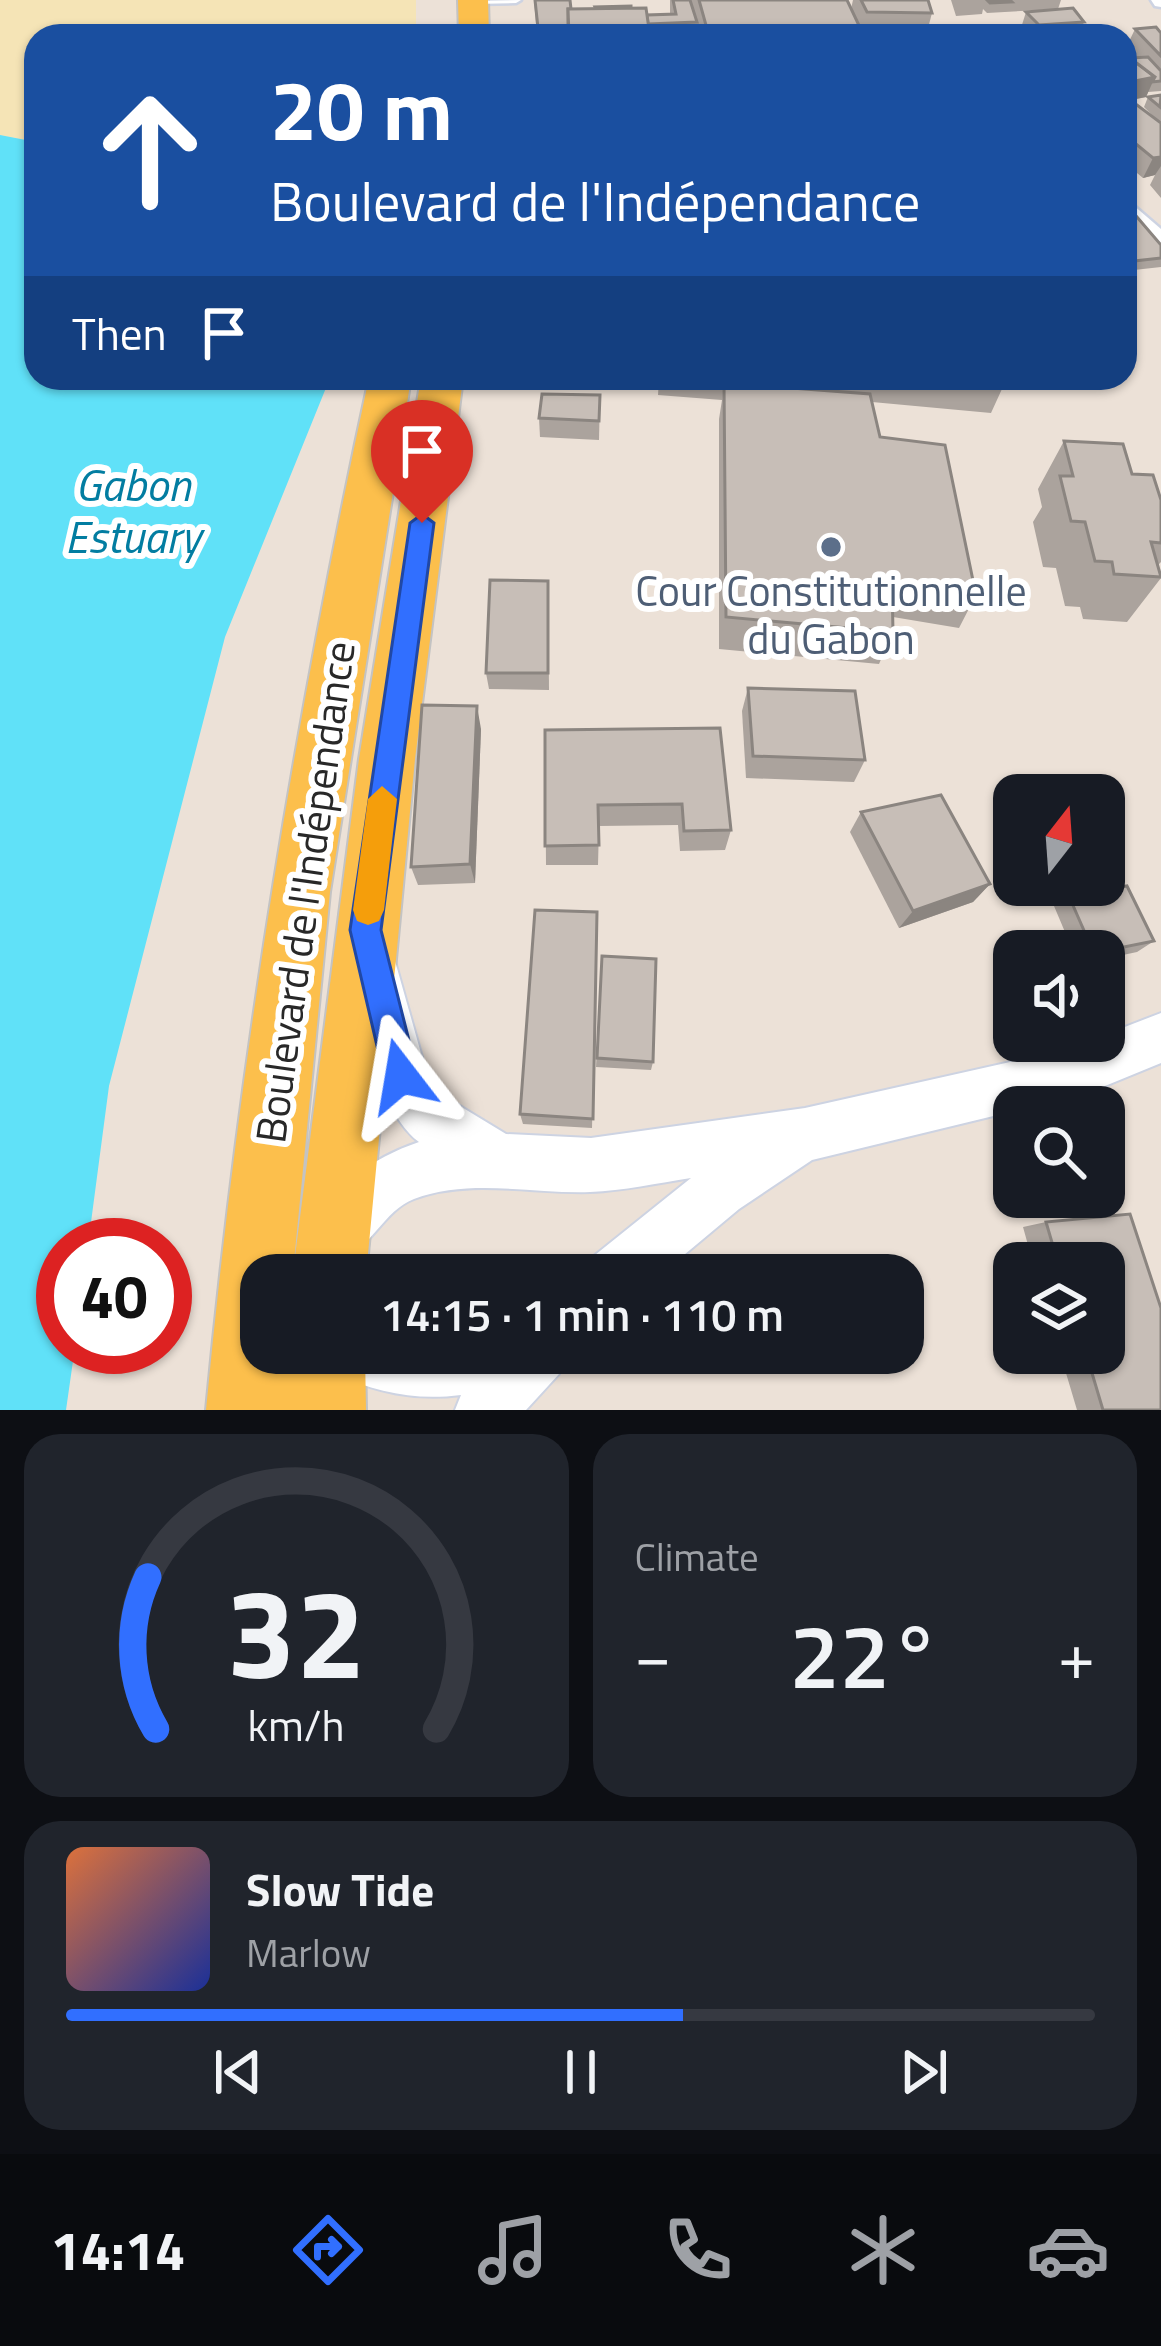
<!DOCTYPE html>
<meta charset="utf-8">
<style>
:root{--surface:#171b24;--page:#20242c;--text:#f1f3f6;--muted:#9ea1a6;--line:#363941;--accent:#316fff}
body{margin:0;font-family:"Titillium Web",sans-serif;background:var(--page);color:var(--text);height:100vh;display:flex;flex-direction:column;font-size:45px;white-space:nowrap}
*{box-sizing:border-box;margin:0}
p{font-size:39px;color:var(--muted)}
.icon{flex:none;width:66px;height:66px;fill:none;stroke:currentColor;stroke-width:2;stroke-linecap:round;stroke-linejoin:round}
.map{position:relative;height:1410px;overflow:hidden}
.side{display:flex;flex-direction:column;gap:24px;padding:24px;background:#0d0f14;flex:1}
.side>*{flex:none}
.banner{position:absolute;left:24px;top:24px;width:1113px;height:366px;border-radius:36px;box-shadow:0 3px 9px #0004;background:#1a4fa0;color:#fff;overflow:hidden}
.needle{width:78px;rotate:17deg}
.fabs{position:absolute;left:993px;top:774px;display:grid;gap:24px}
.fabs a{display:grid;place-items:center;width:132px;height:132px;border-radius:24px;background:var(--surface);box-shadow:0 3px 9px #0004;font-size:60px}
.speed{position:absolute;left:36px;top:1218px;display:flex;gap:24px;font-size:60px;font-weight:700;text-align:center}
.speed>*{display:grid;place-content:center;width:156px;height:156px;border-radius:50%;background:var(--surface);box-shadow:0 3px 9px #0004;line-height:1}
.speed .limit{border:18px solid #d22;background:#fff;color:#111}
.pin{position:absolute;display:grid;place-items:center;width:102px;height:102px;color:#fff;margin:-123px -51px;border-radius:50% 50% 50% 0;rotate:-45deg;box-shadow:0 0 12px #0007}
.pin .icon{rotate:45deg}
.me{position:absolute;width:132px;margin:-66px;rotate:346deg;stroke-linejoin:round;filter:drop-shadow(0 0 9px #0008)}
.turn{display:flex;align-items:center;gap:42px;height:252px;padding:0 48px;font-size:54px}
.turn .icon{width:156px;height:156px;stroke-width:2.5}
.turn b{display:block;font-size:84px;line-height:102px}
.then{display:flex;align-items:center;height:114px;padding:0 48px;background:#0003;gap:24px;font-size:45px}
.big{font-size:90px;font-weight:600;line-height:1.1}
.side .widget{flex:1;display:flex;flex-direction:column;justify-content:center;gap:18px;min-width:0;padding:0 42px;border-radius:36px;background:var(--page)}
.side .dial{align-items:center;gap:0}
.dial svg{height:312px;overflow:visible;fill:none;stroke:var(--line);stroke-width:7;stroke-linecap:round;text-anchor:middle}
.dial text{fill:var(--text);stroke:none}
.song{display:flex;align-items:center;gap:36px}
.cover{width:144px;height:144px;border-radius:18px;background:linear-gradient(135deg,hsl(20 70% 55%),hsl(230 70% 35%))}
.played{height:12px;border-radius:6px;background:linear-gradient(90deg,var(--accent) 60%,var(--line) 60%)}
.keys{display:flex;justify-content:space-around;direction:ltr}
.heat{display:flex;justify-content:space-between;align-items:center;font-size:66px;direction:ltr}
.side .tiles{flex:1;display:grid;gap:24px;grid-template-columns:1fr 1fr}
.widget:last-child{grid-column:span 2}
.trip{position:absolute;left:240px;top:1254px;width:684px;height:120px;border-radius:36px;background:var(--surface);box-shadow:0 3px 9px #0004;font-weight:600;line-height:120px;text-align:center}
.tab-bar{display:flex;height:192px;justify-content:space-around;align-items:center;background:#090b0e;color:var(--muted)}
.tab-bar .icon{width:84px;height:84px}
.tab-bar .on{color:var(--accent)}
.tab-bar b{font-size:54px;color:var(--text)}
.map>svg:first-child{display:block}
.sand{fill:#f5e4b6}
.water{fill:#60e1f8}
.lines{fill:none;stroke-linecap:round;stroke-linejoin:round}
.service-casing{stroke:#cdd3e2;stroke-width:5}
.minor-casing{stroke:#cdd3e2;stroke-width:5}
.tertiary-casing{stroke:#cdd3e2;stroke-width:4}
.primary-casing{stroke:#c3c3c3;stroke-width:4}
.service{fill:#fff;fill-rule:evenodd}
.minor{fill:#fff;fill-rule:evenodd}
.tertiary{fill:#fff;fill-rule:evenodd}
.primary{fill:#fcbf4c;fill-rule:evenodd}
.wall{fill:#aba39d}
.shaded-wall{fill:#8b8580}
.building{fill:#c7beb7;stroke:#8b8580;stroke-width:3}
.route{fill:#316fff;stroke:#2048a6;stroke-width:3}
.slow{fill:#f59e0b}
.service-dot{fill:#5c6f8a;stroke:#fff;stroke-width:4.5}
.labels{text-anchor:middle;stroke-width:12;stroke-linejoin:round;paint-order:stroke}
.service-label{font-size:42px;fill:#4e5e75;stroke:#fff}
.street-label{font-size:42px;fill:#282828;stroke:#fff}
.water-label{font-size:45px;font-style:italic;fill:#027da1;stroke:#fff}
</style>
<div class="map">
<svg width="1161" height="1410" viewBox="0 0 1161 1410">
<rect width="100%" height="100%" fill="#ece1d7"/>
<polygon class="sand" points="0,0 416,0 416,36 36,36 36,142 0,135"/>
<polygon class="water" points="0,135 36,142 36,378 330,378 225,637 109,1086 88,1245 63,1245 63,1347 75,1347 66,1410 0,1410"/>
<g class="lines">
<g class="service-casing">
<polygon id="service" points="521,0 516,3 473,4 468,1"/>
</g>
<g class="minor-casing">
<g id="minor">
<polygon points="1151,0 1161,0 1161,7 1155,6"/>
<polygon points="1125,198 1161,229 1161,249 1125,218"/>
</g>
</g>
<g class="tertiary-casing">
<g id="tertiary">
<path d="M378,953L395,961L424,1064L450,1100L506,1134L591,1138L805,1108L1104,1041V1035L1161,1013V1063L1083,1095L1014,1107V1111L812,1160L739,1209L660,1275H586L595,1255L691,1178C658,1183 623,1191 590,1192C534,1194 469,1178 414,1199C384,1210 370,1250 338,1263L318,1255L310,1235C330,1187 372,1158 419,1142C382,1116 344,1002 361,961Z"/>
<path d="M325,1353H568L559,1374L526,1410H455L461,1395C414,1401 377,1392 334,1374Z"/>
</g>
</g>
<g class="primary-casing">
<g id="primary">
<polygon points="458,0 488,0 489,36 459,36"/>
<path d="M369,378H411L330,892L293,1272L359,759L421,378H463L415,759L366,1275H261V1353H365L366,1410H206C239,1062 295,720 369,378Z"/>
</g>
</g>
<use href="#service" class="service"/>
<use href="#minor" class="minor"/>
<use href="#tertiary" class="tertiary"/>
<use href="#primary" class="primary"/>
</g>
<g class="wall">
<polygon points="534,0 571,9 631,8 647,15 670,14 670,0 847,0 864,36 696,36 696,33 695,36 537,36"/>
<polygon points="853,0 928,0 932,13 927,32 863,32 851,9"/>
<polygon points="951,0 1061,0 1058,9 987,13 983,9 982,14 956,16"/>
<polygon points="1026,12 1084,22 1078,36 993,36 994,33 1021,28"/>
<polygon points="1135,29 1161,33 1161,91 1148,92 1146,97 1132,100 1154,117 1144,107 1148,97 1161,95 1161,198 1150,185 1155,175 1143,178 1125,163 1125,54 1130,58 1135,57 1126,48"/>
<polygon points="1125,203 1161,245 1161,267 1125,271"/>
<polygon points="659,378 729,378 729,383 736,384 735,378 1007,378 991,413 872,402 880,437 976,595 959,628 893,617 893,632 879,664 719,649 719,419 722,400 658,395"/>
<polygon points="600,395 599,440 540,437 539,418"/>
<polygon points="1064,441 1161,500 1161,562 1158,565 1161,578 1127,622 1083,619 1080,607 1065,606 1056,568 1043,567 1033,522 1042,507 1038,489"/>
<polygon points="548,581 549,690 489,689 486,673"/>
<polygon points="748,688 865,760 854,782 746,778 742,711"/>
<polygon points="481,729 475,883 418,885 411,867"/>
<polygon points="545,730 731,830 725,850 680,851 678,825 599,826 598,865 546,865"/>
<polygon points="861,812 990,884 973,902 899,928 850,832"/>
<polygon points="1068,894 1154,941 1137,952 1104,959 1104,951 1073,951 1054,906"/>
<polygon points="597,912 592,1128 523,1124 520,1114"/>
<polygon points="602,956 653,1062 651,1070 596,1067"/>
<polygon points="1130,1214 1161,1308 1161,1410 1077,1410 1060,1353 1104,1353 1104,1263 1033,1263 1023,1227 1046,1222"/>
</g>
<g class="shaded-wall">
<polygon points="1155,77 1146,97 1125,101 1125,83"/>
<polygon points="1161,157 1161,166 1155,175 1143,178 1153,158"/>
<polygon points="477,706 481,729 475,883 470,864"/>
<polygon points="990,884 973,902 899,928 913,911"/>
</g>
<g class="building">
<polygon points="535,0 570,0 571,9 568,9 568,28 538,28"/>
<polygon points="673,0 690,0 697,22 648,24 647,15 676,14"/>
<polygon points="699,0 847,0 864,36 709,36"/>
<polygon points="861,0 928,0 932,13 867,12"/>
<polygon points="987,0 1010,0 1012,2 990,3"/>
<polygon points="631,6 631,8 596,9 595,7"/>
<polygon points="646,8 650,36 569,36 568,9"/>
<polygon points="1073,8 1084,22 1039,25 1026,12"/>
<polygon points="1037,26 1048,36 998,36 994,33"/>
<polygon points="1156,27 1161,33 1161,56 1135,29"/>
<polygon points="1125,54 1155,77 1125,83"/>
<polygon points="1148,57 1161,71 1161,81 1152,82 1155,77 1130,58"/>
<polygon points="1161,95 1160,107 1148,97"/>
<polygon points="1125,96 1161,123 1161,157 1153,158 1125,135"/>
<polygon points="1125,203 1161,245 1161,258 1125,262"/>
<polygon points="724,383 870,394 880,437 945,445 976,595 892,582 893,632 726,617"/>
<polygon points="542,394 600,395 599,421 539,418"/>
<polygon points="1064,441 1123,444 1132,474 1153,475 1161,500 1161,543 1151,542 1161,577 1114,574 1112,562 1095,561 1085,522 1071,521 1060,476 1073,476"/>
<polygon points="490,580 548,581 548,673 486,673"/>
<polygon points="748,688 855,691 865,760 753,756"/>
<polygon points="422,705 477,706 470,864 411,867"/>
<polygon points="720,728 731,830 684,831 682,804 598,805 599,845 545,846 545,730"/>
<polygon points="941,795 990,884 913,911 861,812"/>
<polygon points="1127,886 1154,941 1104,951 1093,951 1068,894"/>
<polygon points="535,910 597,912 593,1119 520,1114"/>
<polygon points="602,956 656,959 653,1062 597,1058"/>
<polygon points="1130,1214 1161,1308 1161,1410 1103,1410 1086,1353 1104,1353 1104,1263 1058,1263 1046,1222"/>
</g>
<polygon class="route" points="422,514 434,523 381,930 418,1076 413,1088 401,1093 389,1088 384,1076 350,930 410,523"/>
<polygon class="slow" points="382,786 397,799 384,910 379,921 368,925 357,921 353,910 368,799"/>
<circle class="service-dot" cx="831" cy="547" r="12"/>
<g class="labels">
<g class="service-label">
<text x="831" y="606">Cour Constitutionnelle<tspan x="831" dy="48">du Gabon</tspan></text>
</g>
<g class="street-label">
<text transform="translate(305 892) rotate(-82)" y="15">Boulevard de l'Indépendance</text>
</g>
<g class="water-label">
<text x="133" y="501">Gabon<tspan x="133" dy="52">Estuary</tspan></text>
</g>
</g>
</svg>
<div class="fabs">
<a><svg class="needle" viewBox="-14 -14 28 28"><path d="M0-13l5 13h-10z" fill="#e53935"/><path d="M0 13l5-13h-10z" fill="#9ea1a6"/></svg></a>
<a><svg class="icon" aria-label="sound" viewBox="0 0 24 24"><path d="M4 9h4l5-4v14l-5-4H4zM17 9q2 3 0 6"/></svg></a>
<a><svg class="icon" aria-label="search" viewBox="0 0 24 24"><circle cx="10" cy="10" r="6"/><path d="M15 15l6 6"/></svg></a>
<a><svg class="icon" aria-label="layers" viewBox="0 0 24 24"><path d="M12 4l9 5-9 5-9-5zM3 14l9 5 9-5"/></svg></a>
</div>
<div class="speed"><div class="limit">40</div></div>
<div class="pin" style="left:422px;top:523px;background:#d93025"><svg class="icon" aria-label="arrive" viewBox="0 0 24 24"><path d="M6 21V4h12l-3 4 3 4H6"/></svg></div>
<svg class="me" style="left:401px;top:1076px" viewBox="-20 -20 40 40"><path d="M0-17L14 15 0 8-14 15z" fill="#316fff" stroke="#fff" stroke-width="4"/></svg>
<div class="trip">14:15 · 1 min · 110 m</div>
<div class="banner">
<div class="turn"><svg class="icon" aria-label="ahead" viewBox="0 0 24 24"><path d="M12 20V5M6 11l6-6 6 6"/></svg><div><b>20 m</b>Boulevard de l'Indépendance</div></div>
<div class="then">Then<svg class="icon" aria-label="arrive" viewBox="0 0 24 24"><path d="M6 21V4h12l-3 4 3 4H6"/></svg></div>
</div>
</div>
<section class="side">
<div class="tiles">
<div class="widget dial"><svg viewBox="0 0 100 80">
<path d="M14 69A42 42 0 1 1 86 69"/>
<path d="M14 69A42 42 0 0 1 12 30" stroke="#316fff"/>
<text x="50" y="56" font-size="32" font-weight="700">32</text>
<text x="50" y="72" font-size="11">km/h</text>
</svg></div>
<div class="widget"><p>Climate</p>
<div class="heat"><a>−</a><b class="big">22°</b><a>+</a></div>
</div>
<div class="widget">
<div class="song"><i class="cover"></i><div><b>Slow Tide</b><p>Marlow</p></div></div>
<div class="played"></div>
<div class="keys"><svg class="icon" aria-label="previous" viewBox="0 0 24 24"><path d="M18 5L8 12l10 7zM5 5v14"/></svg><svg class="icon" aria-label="pause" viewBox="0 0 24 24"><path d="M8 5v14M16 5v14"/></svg><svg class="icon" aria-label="next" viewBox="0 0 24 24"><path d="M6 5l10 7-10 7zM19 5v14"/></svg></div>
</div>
</div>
</section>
<nav class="tab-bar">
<b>14:14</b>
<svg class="icon on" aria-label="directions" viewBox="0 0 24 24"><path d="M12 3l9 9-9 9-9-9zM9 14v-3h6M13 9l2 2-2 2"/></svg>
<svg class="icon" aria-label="music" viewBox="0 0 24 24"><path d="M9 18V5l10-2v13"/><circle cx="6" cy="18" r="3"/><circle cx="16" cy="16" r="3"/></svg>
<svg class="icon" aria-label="phone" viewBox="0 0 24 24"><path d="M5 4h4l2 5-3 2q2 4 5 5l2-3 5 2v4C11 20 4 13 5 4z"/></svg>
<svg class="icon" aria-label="climate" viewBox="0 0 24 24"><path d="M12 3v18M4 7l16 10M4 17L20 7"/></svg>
<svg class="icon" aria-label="car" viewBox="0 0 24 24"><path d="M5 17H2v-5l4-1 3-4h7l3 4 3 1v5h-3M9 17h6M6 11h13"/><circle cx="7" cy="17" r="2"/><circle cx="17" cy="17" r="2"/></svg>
</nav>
